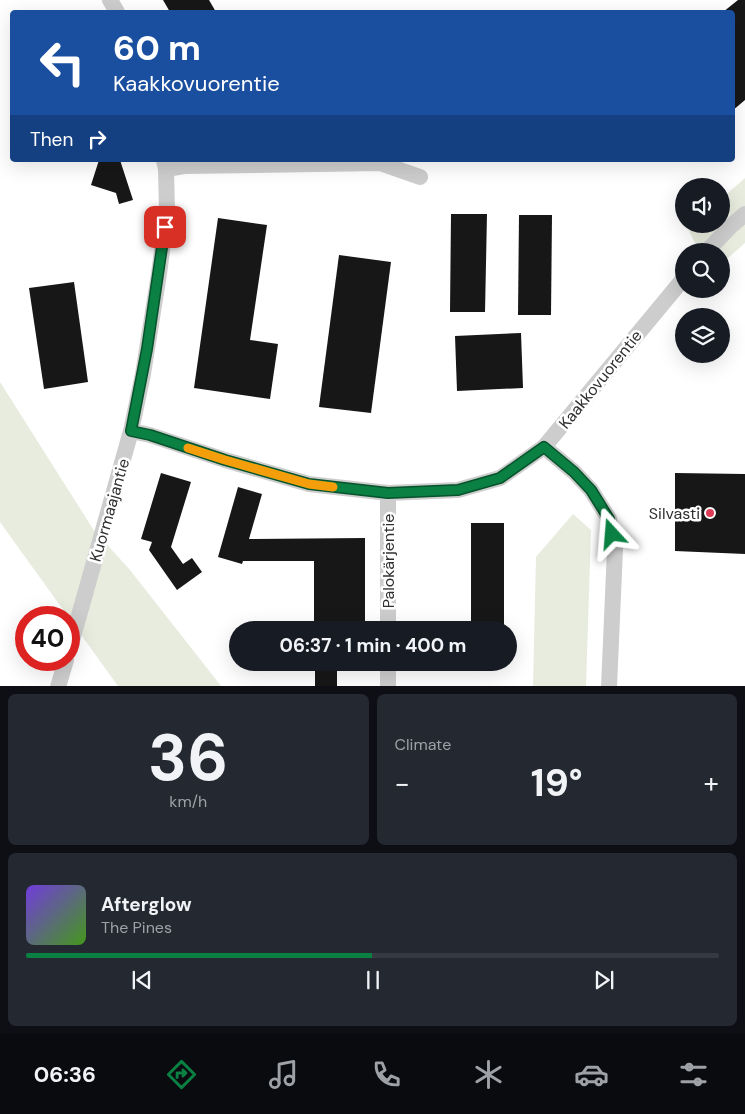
<!DOCTYPE html>
<meta charset="utf-8">
<style>
:root{--surface:#171b24;--page:#242831;--text:#f1f3f6;--muted:#9ea1a6;--line:#363941;--accent:#0b8043}
body{margin:0;font-family:"DM Sans",sans-serif;background:var(--page);color:var(--text);height:100vh;display:flex;flex-direction:column;font-size:19px;white-space:nowrap}
*{box-sizing:border-box;margin:0}
p{font-size:16px;color:var(--muted)}
.icon{flex:none;width:28px;height:28px;fill:none;stroke:currentColor;stroke-width:2;stroke-linecap:round;stroke-linejoin:round}
.map{position:relative;height:686px;overflow:hidden}
.side{display:flex;flex-direction:column;gap:8px;padding:8px;background:#0d0f14;flex:1}
.side>*{flex:none}
.guide{position:absolute;left:10px;top:10px;width:725px;height:152px;border-radius:5px;box-shadow:0 5px 20px #0002;background:#1a4fa0;color:#fff;overflow:hidden}
.fabs{position:absolute;left:675px;top:178px;display:grid;gap:10px}
.fabs a{display:grid;place-items:center;width:55px;height:55px;border-radius:50%;background:var(--surface);box-shadow:0 5px 20px #0002;font-size:25px}
.speed{position:absolute;left:15px;top:606px;display:flex;gap:10px;font-size:25px;font-weight:700;text-align:center}
.speed>*{display:grid;place-content:center;width:65px;height:65px;border-radius:50%;background:var(--surface);box-shadow:0 5px 20px #0002;line-height:1}
.speed .limit{border:8px solid #d22;background:#fff;color:#111}
.pin{position:absolute;display:grid;place-items:center;width:42px;height:42px;color:#fff;margin:-21px;border-radius:10px;box-shadow:0 2px 8px #0006}
.me{position:absolute;width:55px;margin:-28px;rotate:341deg;stroke-linejoin:round;filter:drop-shadow(0 0 4px #0008)}
.turn{display:flex;align-items:center;gap:18px;height:105px;padding:0 20px;font-size:22px}
.turn .icon{width:65px;height:65px;stroke-width:2.5}
.turn b{display:block;font-size:35px;line-height:42px}
.then{display:flex;align-items:center;height:48px;padding:0 20px;background:#0003;gap:10px;font-size:19px}
.big{font-size:38px;font-weight:700;line-height:1.1}
.side .card{flex:1;display:flex;flex-direction:column;justify-content:center;gap:8px;min-width:0;padding:0 18px;border-radius:8px;background:var(--page)}
.side .dial{align-items:center;gap:0}
.dial b{font-size:65px;line-height:1}
.song{display:flex;align-items:center;gap:15px}
.cover{width:60px;height:60px;border-radius:8px;background:linear-gradient(135deg,hsl(260 70% 55%),hsl(100 70% 35%))}
.played{height:5px;border-radius:2px;background:linear-gradient(90deg,var(--accent) 50%,var(--line) 50%)}
.keys{display:flex;justify-content:space-around;direction:ltr}
.heat{display:flex;justify-content:space-between;align-items:center;font-size:28px;direction:ltr}
.side .tiles{flex:1;display:grid;gap:8px;grid-template-columns:1fr 1fr}
.card:last-child{grid-column:span 2}
.trip{position:absolute;left:229px;top:621px;width:288px;height:50px;border-radius:25px;background:var(--surface);box-shadow:0 5px 20px #0002;font-weight:700;line-height:50px;text-align:center}
.tab-bar{display:flex;height:80px;justify-content:space-around;align-items:center;background:#090b0e;color:var(--muted)}
.tab-bar .icon{width:35px;height:35px}
.tab-bar .current{color:var(--accent)}
.tab-bar b{font-size:22px;color:var(--text)}
.map>svg:first-child{display:block}
.green{fill:#e7ecde}
.building{fill:#171717}
.lines{fill:none;stroke-linecap:round;stroke-linejoin:round}
.minor{stroke:#cdcdcd;stroke-width:16}
.route-casing{stroke:#07532c;stroke-width:12}
.route{stroke:#0b8043;stroke-width:9}
.slow{stroke:#f59e0b;stroke-width:9}
.poi-dot{fill:#de3b57;stroke:#fff;stroke-width:2}
.labels{text-anchor:middle;stroke-width:5;stroke-linejoin:round;paint-order:stroke}
.street-label{font-size:16px;fill:#303030;stroke:#fff}
.poi-label{font-size:16px;fill:#303030;stroke:#fff;text-anchor:end}
</style>
<div class="map">
<svg width="745" height="687" viewBox="0 0 745 687">
<rect width="100%" height="100%" fill="#fff"/>
<g class="green">
<polygon points="745,178 745,243 721,264 721,251 699,251 688,229 694,224 721,224 721,199"/>
<polygon points="0,382 93,529 130,570 221,686 118,686 0,522"/>
<polygon points="573,514 591,530 586,686 533,686 536,557"/>
</g>
<g class="building">
<polygon points="163,0 209,0 216,12 170,12"/>
<polygon points="738,0 745,0 745,100 732,111 732,12 723,12"/>
<polygon points="99,160 120,160 133,200 119,204 116,193 91,185"/>
<polygon points="451,214 487,214 485,312 450,312"/>
<polygon points="519,215 552,215 551,315 518,315"/>
<polygon points="218,218 267,225 250,340 278,344 270,399 194,388"/>
<polygon points="339,255 391,262 371,413 319,407"/>
<polygon points="74,282 88,382 44,389 29,288"/>
<polygon points="521,333 523,388 457,391 455,336"/>
<polygon points="161,473 191,482 171,547 183,564 192,558 202,572 177,590 149,550 152,542 141,539"/>
<polygon points="675,473 745,474 745,554 675,551"/>
<polygon points="238,487 262,494 249,539 365,538 365,630 314,630 314,561 243,561 242,564 218,557"/>
<rect x="471" y="523" width="33" height="107"/>
<rect x="315" y="662" width="22" height="25"/>
</g>
<g class="lines">
<g class="minor">
<polyline points="110,0 117,12"/>
<polyline points="166,169 184,166 380,163 420,177"/>
<polyline points="707,251 731,226 745,214"/>
<polyline points="131,431 150,435 225,460 309,484 388,493 458,490 500,478 544,447 684,278"/>
<polyline points="544,447 574,472 591,490 609,519 615,549 609,687"/>
<polyline points="388,630 388,493"/>
<polyline points="69,651 131,431 143,374 159,274 167,211 166,169 164,160"/>
<polyline points="58,687 66,660"/>
<polyline points="388,687 388,662"/>
</g>
</g>
<g class="lines">
<g class="route-casing">
<polyline id="route" points="165,227 147,349 131,431 150,435 225,460 309,484 388,493 458,490 500,478 544,447 574,472 591,490 609,519 612,534"/>
</g>
<use href="#route" class="route"/>
<polyline class="slow" points="188,448 225,460 309,484 333,487"/>
</g>
<circle class="poi-dot" cx="710" cy="513" r="5"/>
<g class="labels">
<g class="street-label">
<text transform="translate(600 379) rotate(-51)" y="6">Kaakkovuorentie</text>
<text transform="translate(109 510) rotate(-74)" y="6">Kuormaajantie</text>
<text transform="translate(388 561) rotate(-90)" y="6">Palokärjentie</text>
</g>
<g class="poi-label">
<text x="700" y="519">Silvasti</text>
</g>
</g>
</svg>
<div class="fabs">
<a><svg class="icon" aria-label="sound" viewBox="0 0 24 24"><path d="M4 9h4l5-4v14l-5-4H4zM17 9q2 3 0 6"/></svg></a>
<a><svg class="icon" aria-label="search" viewBox="0 0 24 24"><circle cx="10" cy="10" r="6"/><path d="M15 15l6 6"/></svg></a>
<a><svg class="icon" aria-label="layers" viewBox="0 0 24 24"><path d="M12 4l9 5-9 5-9-5zM3 14l9 5 9-5"/></svg></a>
</div>
<div class="speed"><div class="limit">40</div></div>
<div class="pin" style="left:165px;top:227px;background:#d93025"><svg class="icon" aria-label="arrive" viewBox="0 0 24 24"><path d="M6 21V4h12l-3 4 3 4H6"/></svg></div>
<svg class="me" style="left:612px;top:534px" viewBox="-20 -20 40 40"><path d="M0-17L14 15 0 8-14 15z" fill="#0b8043" stroke="#fff" stroke-width="4"/></svg>
<div class="trip">06:37 · 1 min · 400 m</div>
<div class="guide">
<div class="turn"><svg class="icon" aria-label="left" viewBox="0 0 24 24"><path d="M17 20v-9H6M10 6l-5 5 5 5"/></svg><div><b>60 m</b>Kaakkovuorentie</div></div>
<div class="then">Then<svg class="icon" aria-label="right" viewBox="0 0 24 24"><path d="M7 20v-9h11M14 6l5 5-5 5"/></svg></div>
</div>
</div>
<section class="side">
<div class="tiles">
<div class="card dial"><b>36</b><p>km/h</p></div>
<div class="card"><p>Climate</p>
<div class="heat"><a>−</a><b class="big">19°</b><a>+</a></div>
</div>
<div class="card">
<div class="song"><i class="cover"></i><div><b>Afterglow</b><p>The Pines</p></div></div>
<div class="played"></div>
<div class="keys"><svg class="icon" aria-label="previous" viewBox="0 0 24 24"><path d="M18 5L8 12l10 7zM5 5v14"/></svg><svg class="icon" aria-label="pause" viewBox="0 0 24 24"><path d="M8 5v14M16 5v14"/></svg><svg class="icon" aria-label="next" viewBox="0 0 24 24"><path d="M6 5l10 7-10 7zM19 5v14"/></svg></div>
</div>
</div>
</section>
<nav class="tab-bar">
<b>06:36</b>
<svg class="icon current" aria-label="directions" viewBox="0 0 24 24"><path d="M12 3l9 9-9 9-9-9zM9 14v-3h6M13 9l2 2-2 2"/></svg>
<svg class="icon" aria-label="music" viewBox="0 0 24 24"><path d="M9 18V5l10-2v13"/><circle cx="6" cy="18" r="3"/><circle cx="16" cy="16" r="3"/></svg>
<svg class="icon" aria-label="phone" viewBox="0 0 24 24"><path d="M5 4h4l2 5-3 2q2 4 5 5l2-3 5 2v4C11 20 4 13 5 4z"/></svg>
<svg class="icon" aria-label="climate" viewBox="0 0 24 24"><path d="M12 3v18M4 7l16 10M4 17L20 7"/></svg>
<svg class="icon" aria-label="car" viewBox="0 0 24 24"><path d="M5 17H2v-5l4-1 3-4h7l3 4 3 1v5h-3M9 17h6M6 11h13"/><circle cx="7" cy="17" r="2"/><circle cx="17" cy="17" r="2"/></svg>
<svg class="icon" aria-label="filters" viewBox="0 0 24 24"><path d="M4 7h16M4 17h16"/><circle cx="9" cy="7" r="2"/><circle cx="15" cy="17" r="2"/></svg>
</nav>
